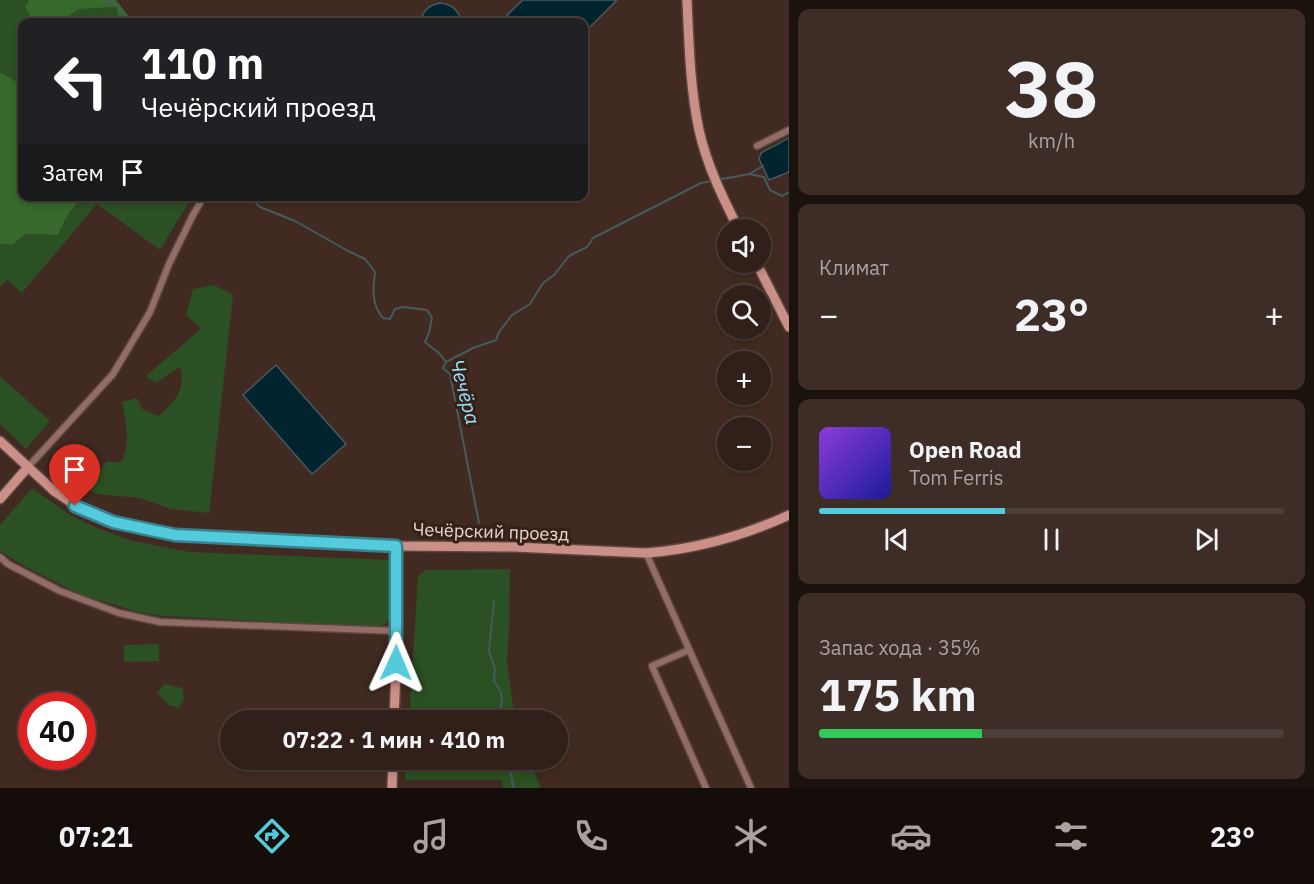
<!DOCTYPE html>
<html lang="ru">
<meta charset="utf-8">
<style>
:root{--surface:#312019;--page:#3d2d26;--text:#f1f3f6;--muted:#a8a3a2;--line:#4c3e38;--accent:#54cadd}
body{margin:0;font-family:"IBM Plex Sans",sans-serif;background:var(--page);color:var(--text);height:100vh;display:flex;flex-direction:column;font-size:22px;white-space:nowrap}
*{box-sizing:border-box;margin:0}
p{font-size:20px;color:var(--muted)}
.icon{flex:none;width:33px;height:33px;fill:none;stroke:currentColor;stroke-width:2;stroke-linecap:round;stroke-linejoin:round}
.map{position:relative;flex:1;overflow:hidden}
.side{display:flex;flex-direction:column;gap:9px;padding:9px;background:#1b120e;width:525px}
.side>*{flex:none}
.hud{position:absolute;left:18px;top:18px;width:570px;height:183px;border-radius:12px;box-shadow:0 3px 9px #0003,0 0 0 2px var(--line);background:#202124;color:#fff;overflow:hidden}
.tools{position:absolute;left:717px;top:219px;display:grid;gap:12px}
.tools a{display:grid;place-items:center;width:54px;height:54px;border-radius:50%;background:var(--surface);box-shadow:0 3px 9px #0003,0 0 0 2px var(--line);font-size:30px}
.speed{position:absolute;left:18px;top:692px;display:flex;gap:12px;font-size:30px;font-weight:700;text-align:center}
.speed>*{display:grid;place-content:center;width:78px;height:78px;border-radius:50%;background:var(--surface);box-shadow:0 3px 9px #0003,0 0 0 2px var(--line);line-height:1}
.speed .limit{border:9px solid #d22;background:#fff;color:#111}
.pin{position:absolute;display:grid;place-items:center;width:51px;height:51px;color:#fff;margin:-62px -26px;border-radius:50% 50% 50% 0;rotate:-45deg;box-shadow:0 0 6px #0007}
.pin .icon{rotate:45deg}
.me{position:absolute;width:66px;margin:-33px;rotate:1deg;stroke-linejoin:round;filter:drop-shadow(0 0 4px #0008)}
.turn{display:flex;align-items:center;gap:21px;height:126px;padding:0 24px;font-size:27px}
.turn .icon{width:78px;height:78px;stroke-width:2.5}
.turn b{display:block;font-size:42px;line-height:51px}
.then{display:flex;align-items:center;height:57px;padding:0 24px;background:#0003;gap:12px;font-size:22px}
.big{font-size:45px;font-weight:800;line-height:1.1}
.side .widget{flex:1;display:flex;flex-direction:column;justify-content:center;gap:9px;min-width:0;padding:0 21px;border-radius:12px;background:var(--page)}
.side .dial{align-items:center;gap:0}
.dial b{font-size:78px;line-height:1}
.song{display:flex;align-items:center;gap:18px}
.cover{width:72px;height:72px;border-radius:9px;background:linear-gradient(135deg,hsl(270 70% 55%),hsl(240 70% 35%))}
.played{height:6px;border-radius:3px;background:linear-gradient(90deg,var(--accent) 40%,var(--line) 40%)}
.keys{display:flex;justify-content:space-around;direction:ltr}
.heat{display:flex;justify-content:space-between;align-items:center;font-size:33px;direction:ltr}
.charge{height:9px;border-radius:4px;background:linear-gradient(90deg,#34c759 35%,var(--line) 0)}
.trip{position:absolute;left:220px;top:710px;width:348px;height:60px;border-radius:30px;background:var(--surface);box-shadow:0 3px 9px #0003,0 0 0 2px var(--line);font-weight:800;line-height:60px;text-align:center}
.dock{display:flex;height:96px;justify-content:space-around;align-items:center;background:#140d0a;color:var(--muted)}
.dock .icon{width:42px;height:42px}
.dock .current{color:var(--accent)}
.dock b{font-size:27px;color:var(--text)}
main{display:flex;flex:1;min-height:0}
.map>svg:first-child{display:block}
.green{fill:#2b5023}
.forest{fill:#36692b}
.water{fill:#01242e;stroke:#465a5f;stroke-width:1.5}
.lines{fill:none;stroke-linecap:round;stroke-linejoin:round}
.stream{stroke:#465a5f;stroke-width:2}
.street-casing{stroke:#5c463d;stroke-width:9}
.secondary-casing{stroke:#5c463d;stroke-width:12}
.street{stroke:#926d67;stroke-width:6}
.secondary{stroke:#ca8f86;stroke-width:9}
.route-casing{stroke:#378390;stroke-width:15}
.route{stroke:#54cadd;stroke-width:10}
.labels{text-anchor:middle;stroke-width:6;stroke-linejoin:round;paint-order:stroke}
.street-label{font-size:18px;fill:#e7d7d1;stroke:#372018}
.water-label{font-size:20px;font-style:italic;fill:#98e4fd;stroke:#372018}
</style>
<main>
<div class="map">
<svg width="789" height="788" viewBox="0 0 789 788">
<rect width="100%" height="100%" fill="#412a21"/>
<g class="green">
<polygon points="0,0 29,0 25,6 32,22 22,22 22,85 0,72"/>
<polygon points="116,7 120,22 61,22 79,9"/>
<polygon points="129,196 158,200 161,197 192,197 160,250 97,204 22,293 7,280 0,287 0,244 12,245 25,234 58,235 68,214 83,197"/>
<path d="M214,285L233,295L209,513L171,509L140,498L97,494L77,483L80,472L98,473L106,462H121C131,443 126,422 122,402L137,398L142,409L159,416C175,400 186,392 180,367L155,383L146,376L201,329L186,315L193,289Z"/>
<polygon points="0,376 50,421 26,449 0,424"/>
<polygon points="32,488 70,515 97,528 133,541 190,552 390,560 389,619 385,624 379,627 163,616 141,613 79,594 24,566 0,551 0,525"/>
<polygon points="510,569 509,632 507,662 515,720 409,720 418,576 426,570"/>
<polygon points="159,644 159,661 124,662 124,645"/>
<polygon points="165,684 182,688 184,699 179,708 169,705 157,693"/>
<polygon points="406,759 529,759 541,788 503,788 502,780 405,780"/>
</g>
<g class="forest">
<polygon points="29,0 116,0 133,22 120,22 116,7 79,9 61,22 32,22 25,6"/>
<polygon points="0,72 22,85 22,196 83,197 68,214 58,235 25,234 12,245 0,244"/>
</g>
<g class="water">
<polygon points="523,0 617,0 584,33 584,22 514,22 507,15"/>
<path d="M440,3C452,4 459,10 461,22H421C422,11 429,5 440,3Z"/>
<polygon points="789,138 789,172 769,180 759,159 761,153"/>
<polygon points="276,365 346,444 312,474 243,395"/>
</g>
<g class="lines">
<g class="stream">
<polyline points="106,0 116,4 127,22"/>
<polyline points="749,174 764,177 770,190 782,196 789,192"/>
<polyline points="717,180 749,174 763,166"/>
<path d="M249,196L260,207L295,221L348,251L365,259L375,272C373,289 371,304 383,318L390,319L395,309L403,307L427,310L432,318L429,333L425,342L440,354L446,362L443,368L450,374L479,523"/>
<polyline points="446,362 473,348 496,340 499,332 512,315 530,304 543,283 554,275 569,256 587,247 593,238 701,183 712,181"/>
<polyline points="494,601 489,652 495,669 494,681 501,692 502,700 499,714 502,720"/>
<polyline points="513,788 511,771 524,769 525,759"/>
</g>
<g class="street-casing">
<g id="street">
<polyline points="757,146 789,130"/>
<polyline points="28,467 113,374 150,312 169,264 193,215 204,196"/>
<polyline points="646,553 751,788"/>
<polyline points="0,557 8,564 60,591 119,613 160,622 397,631"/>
<polyline points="689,650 652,666 706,788"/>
</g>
</g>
<g class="secondary-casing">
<g id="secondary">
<path d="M687,0C689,43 690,88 699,130C707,166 723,198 739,230"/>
<polyline points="756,262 789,327"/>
<path d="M0,441L54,491L75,505L113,522L175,535L396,546L514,547L646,553C697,549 743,536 789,515"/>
<polyline points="0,499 28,467"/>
<polyline points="394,720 397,642 396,546"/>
<polyline points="392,788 393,759"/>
</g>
</g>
<use href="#street" class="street"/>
<use href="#secondary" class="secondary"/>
</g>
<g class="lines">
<g class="route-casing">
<polyline id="route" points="75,506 113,522 175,535 396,546 396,663"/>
</g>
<use href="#route" class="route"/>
</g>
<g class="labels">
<g class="street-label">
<text transform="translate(491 532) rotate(2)" y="6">Чечёрский проезд</text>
</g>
<g class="water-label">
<text transform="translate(465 392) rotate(75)" y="7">Чечёра</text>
</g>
</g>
</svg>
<div class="tools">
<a><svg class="icon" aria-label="sound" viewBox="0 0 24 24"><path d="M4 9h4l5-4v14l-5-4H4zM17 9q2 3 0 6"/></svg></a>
<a><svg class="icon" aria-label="search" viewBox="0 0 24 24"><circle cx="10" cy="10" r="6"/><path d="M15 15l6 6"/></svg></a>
<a>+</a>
<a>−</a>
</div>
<div class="speed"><div class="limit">40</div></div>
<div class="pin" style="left:75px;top:506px;background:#d93025"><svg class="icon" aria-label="arrive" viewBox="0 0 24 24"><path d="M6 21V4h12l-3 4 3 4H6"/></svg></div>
<svg class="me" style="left:396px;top:663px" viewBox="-20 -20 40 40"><path d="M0-17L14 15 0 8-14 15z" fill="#54cadd" stroke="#fff" stroke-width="4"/></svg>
<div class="trip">07:22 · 1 мин · 410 m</div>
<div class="hud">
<div class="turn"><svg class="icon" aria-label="left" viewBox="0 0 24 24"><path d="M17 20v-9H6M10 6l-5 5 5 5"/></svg><div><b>110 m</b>Чечёрский проезд</div></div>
<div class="then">Затем<svg class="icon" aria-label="arrive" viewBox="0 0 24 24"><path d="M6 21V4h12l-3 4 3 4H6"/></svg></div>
</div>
</div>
<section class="side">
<div class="widget dial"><b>38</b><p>km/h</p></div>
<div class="widget"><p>Климат</p>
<div class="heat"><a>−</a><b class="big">23°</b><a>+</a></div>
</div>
<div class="widget">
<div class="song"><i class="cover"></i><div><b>Open Road</b><p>Tom Ferris</p></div></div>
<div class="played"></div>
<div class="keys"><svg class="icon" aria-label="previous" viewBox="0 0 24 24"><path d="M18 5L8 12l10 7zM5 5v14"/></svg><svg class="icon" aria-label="pause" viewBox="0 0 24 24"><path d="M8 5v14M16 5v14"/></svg><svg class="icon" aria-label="next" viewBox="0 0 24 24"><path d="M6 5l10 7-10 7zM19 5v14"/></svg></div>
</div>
<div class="widget"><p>Запас хода · 35%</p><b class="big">175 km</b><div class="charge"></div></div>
</section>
</main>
<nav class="dock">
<b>07:21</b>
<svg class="icon current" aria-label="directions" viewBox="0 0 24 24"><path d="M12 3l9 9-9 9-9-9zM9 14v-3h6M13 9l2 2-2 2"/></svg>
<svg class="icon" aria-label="music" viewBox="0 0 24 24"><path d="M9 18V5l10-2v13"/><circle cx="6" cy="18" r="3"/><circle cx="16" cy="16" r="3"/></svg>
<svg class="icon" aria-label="phone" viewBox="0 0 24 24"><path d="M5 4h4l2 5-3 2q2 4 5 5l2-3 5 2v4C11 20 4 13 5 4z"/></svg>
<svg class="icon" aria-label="climate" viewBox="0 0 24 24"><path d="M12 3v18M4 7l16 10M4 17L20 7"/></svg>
<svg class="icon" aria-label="car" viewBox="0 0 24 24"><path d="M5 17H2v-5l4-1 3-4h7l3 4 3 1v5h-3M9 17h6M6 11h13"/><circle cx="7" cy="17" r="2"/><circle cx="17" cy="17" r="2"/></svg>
<svg class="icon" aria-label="filters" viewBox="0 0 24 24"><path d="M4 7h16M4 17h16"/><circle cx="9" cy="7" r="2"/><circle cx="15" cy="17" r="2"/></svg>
<b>23°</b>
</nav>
